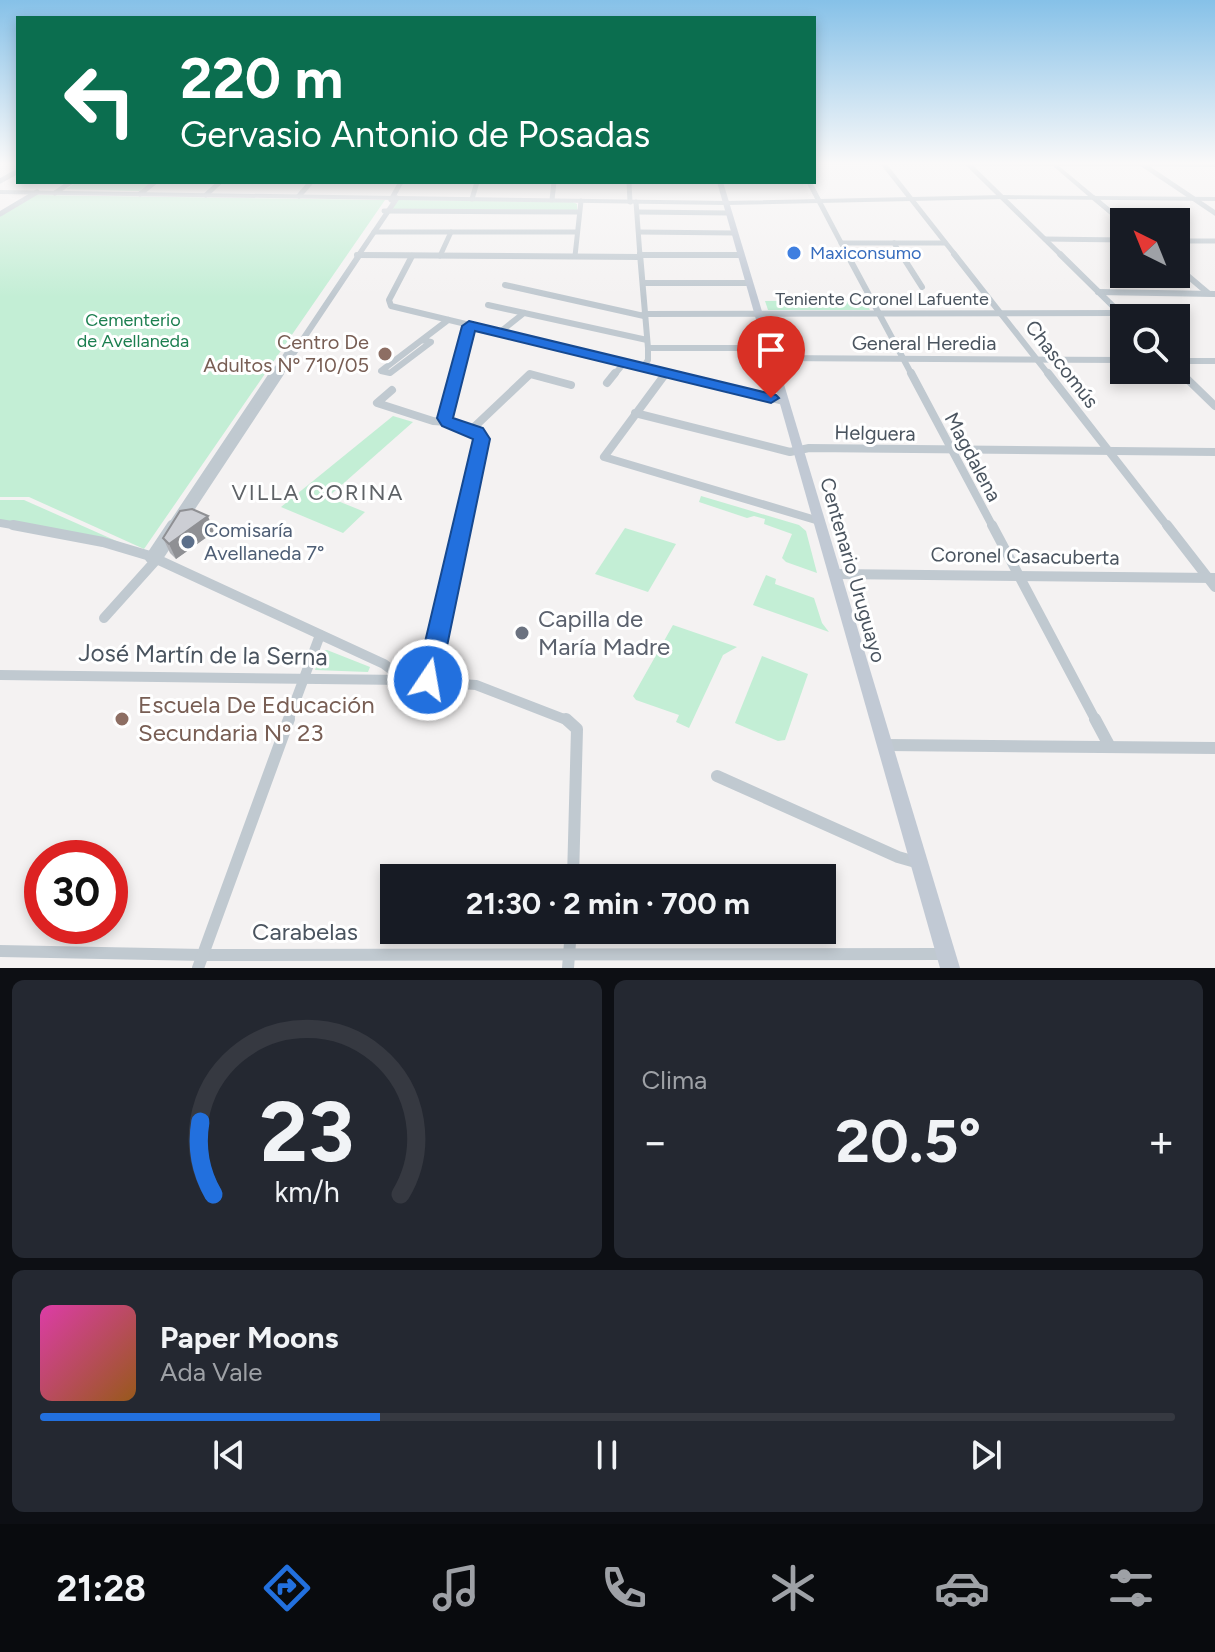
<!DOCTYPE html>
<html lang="es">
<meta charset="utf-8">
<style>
:root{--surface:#171b24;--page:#242831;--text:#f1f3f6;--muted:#9ea1a6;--line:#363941;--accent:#2270de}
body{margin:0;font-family:Figtree,sans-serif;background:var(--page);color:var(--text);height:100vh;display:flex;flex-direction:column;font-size:30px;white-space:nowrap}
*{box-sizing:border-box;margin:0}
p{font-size:26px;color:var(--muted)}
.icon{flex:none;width:44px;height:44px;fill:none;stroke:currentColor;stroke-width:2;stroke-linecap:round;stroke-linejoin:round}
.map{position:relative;height:968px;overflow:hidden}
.sheet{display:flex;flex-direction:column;gap:12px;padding:12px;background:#0d0f14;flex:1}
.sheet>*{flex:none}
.top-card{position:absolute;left:16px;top:16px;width:800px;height:168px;border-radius:0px;box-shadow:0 4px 12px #0003;background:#0b6e4f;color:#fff;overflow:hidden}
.needle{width:52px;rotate:317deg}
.controls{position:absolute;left:1110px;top:208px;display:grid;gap:16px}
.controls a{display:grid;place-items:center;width:80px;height:80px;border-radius:0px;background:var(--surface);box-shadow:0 4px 12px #0003;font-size:40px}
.speed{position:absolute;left:24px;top:840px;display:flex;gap:16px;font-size:40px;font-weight:700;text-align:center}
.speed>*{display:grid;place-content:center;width:104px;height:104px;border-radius:50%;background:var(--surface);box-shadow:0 4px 12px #0003;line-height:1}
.speed .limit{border:12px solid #d22;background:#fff;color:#111}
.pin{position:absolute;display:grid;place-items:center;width:68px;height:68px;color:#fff;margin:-82px -34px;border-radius:50% 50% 50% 0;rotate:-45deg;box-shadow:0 0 8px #0007}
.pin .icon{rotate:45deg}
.me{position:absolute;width:88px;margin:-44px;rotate:12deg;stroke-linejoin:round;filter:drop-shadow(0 0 6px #0008)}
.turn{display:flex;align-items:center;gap:28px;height:168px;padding:0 32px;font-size:36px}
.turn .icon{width:104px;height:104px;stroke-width:2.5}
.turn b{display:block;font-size:56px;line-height:68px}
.big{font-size:60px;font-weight:700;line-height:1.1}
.sheet .card{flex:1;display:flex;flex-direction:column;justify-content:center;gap:12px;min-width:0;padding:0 28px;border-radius:12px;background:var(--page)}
.sheet .dial{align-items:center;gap:0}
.dial svg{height:208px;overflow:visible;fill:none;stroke:var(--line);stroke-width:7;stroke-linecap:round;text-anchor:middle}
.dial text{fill:var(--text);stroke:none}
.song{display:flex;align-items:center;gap:24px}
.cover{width:96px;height:96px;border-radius:12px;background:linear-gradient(135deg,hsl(320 70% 55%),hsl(30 70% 35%))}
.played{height:8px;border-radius:4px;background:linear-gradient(90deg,var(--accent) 30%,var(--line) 30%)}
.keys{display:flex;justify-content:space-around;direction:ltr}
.heat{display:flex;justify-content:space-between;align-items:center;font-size:44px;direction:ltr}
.sheet .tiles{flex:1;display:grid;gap:12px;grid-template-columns:1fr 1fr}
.card:last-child{grid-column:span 2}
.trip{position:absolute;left:380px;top:864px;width:456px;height:80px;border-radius:0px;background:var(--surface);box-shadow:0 4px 12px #0003;font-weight:700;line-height:80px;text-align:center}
.tabs{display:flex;height:128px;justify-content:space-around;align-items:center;background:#090b0e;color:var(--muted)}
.tabs .icon{width:56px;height:56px}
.tabs .active{color:var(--accent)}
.tabs b{font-size:36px;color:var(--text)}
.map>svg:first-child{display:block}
.green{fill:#c3eed5}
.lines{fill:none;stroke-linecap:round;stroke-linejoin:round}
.minor-far4{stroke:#c0c9d0;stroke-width:5}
.minor-far3{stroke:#c0c9d0;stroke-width:6}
.minor-far2{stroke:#c0c9d0;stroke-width:8}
.minor-far1{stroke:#c0c9d0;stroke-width:10}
.minor{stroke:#c0c9d0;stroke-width:12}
.tertiary{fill:#c0c9d0;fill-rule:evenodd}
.secondary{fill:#c1c9d4;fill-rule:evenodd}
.wall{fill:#afb1b6}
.shaded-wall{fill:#8f9094}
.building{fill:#ccced4;stroke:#8f9094;stroke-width:2}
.route{fill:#2270de;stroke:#164990;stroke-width:2}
.shop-dot{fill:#3f7fe0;stroke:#fff;stroke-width:3}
.education-dot{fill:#8d6e63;stroke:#fff;stroke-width:3}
.service-dot{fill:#5c6f8a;stroke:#fff;stroke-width:3}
.worship-dot{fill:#6b7280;stroke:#fff;stroke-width:3}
.labels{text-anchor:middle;stroke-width:6;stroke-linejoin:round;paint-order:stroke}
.far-shop-label{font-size:18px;fill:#366cbe;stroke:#fff;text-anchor:start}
.far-street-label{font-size:18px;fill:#4a545f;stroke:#fff}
.far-park-label{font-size:18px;fill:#1c7f50;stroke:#fff}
.education-label{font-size:20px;fill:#785e54;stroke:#fff;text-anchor:end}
.street-label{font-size:20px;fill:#4a545f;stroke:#fff}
.service-label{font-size:20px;fill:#4e5e75;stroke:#fff;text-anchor:start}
.neighbourhood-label{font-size:22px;letter-spacing:2px;fill:#5e6266;stroke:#fff}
.near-worship-label{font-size:24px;fill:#5b616d;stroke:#fff;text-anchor:start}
.near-street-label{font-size:24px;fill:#4a545f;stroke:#fff}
.near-education-label{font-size:24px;fill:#785e54;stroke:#fff;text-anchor:start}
</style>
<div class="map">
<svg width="1215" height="968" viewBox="0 0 1215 968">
<rect width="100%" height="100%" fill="#f4f2f2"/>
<g class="green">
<polygon points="77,182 152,182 139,191 66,189"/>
<polygon points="34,195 385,200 144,549 29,497 0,497 0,216"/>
<polygon points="398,200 573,202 577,204 577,210 391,209"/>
<polygon points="865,300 870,310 768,310 765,301"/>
<polygon points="393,416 413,422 328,497 365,512 343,533 281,507"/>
<polygon points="701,496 799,525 806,531 817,573 786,562 782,558 792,534 764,524 765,519 754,516 747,518 699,502"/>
<polygon points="0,500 24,500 121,543 0,520"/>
<polygon points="625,528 676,544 648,592 595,574"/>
<polygon points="766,575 776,579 775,584 814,598 822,623 829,632 753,605"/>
<polygon points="673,625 737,647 723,655 689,728 676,722 679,715 636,700 633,696"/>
<polygon points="327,650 370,667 368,672 315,670 321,651"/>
<polygon points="762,656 808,674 785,740 778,741 735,723"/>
</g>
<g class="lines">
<g class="minor-far4">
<polyline points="882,162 956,256"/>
<polyline points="966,162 1062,256"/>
<polyline points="1139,162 1215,213"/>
<polyline points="0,181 18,171"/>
<polyline points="629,182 630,202"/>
<polyline points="809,182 848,256"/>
<polyline points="55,193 71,182"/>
<polyline points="140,194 155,182"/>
<polyline points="206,195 220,182"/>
<polyline points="299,196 311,182"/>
<polyline points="1094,198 1124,223"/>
<polyline points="472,199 477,182"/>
<polyline points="391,200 401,182"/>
<polyline points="552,200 554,182"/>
<polyline points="636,202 640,256"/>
<polyline points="384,211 579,212"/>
<polyline points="638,212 728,213"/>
<polyline points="0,214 37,192"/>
<polyline points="374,232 577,232"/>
<polyline points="639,232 734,233"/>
<polyline points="1045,239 1124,240"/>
<polyline points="1176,241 1215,241"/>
<polyline points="841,243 945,243"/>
<polyline points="894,243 902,256"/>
<polyline points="357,255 512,256"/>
<polyline points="640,255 740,255"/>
<polyline points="358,256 397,198"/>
<polyline points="440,256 451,232"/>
<polyline points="575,256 581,201"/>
</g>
<g class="minor-far3">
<polyline points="640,254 648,348 648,360 643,367"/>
<polyline points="847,254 912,375"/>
<polyline points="901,254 922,287"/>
<polyline points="954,254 1049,375"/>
<polyline points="1060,254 1125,318"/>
<polyline points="357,255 640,257"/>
<polyline points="640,255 740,255"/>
<polyline points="412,256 389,300 391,306 678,375"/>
<polyline points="1176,266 1208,293"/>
<polyline points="643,283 748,283"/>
<polyline points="505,285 644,316"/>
<polyline points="1098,292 1215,294"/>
<polyline points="488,305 647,340"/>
<polyline points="644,314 1120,313"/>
<polyline points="500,332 524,313"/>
<polyline points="422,340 431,342 390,373 381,371 448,320"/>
<polyline points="648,348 768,348"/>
<polyline points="771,358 1124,360"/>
<polyline points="1176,361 1215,361"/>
<polyline points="1176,368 1184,375"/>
<polyline points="273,375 289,351"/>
<polyline points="279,375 360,254"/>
<polyline points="456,375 469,326"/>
<polyline points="529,375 535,375"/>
<polyline points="614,375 625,362"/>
</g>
<g class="minor-far2">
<polyline points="457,373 445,418 448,422 477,432 482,439 462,527"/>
<polyline points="666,373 604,457 819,521"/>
<polyline points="669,373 784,401"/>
<polyline points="911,373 993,527"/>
<polyline points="1048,373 1168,527"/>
<polyline points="1181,373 1215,406"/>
<polyline points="607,383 615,373"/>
<polyline points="392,390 377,403 433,421 448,422"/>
<polyline points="635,413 790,452 809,448 1215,452"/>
<polyline points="471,430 530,374 571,385"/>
<polyline points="185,517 280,373"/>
<polyline points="0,523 24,527"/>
<polyline points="171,527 274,373"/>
</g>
<g class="minor-far1">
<polyline points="13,525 103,542 150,556 384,664 405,680 476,685 569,721"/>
<polyline points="992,525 1096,721"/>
<polyline points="1167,525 1215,587"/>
<polyline points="150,558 172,525"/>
<polyline points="835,574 1215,578"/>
<polyline points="104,618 157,559 171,538"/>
<polyline points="0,675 404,680"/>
<polyline points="428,680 463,525"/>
<polyline points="288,721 320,635"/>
</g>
<g class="minor">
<polyline points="566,719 577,729 573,878"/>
<polyline points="1095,719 1110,747"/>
<polyline points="886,745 1215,748"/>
<polyline points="717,776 898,857 919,863"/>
<polyline points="0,951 203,955 945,954"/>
<polyline points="198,968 289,719"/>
<polyline points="568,968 571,930"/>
</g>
<polygon class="tertiary" points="814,162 1215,163 1215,167 1059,166 1095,196 1215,197 1215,201 1003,199 726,205 0,194 0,190 726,201 1003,195 1088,196 1053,166 814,165"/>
<polygon class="secondary" points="717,182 723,182 960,968 940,968"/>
</g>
<polygon class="wall" points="214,532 176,559 170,553 163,538"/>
<polygon class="shaded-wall" points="208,516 214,532 176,559 169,544"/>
<polygon class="building" points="192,509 208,516 169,544 163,538 180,511"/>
<linearGradient id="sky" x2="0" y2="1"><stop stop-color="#86c1e8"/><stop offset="0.55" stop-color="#faf9f9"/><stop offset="1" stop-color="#faf9f9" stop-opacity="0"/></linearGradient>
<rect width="1215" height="297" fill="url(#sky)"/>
<polygon class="route" points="469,321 776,395 779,398 771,403 475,331 453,418 483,428 490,439 440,680 436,687 428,690 420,687 416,680 473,439 442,426 437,418 462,326"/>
<circle class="shop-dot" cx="794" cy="253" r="8"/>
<g class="education-dot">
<circle cx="385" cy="354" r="8"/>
<circle cx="122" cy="719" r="8"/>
</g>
<circle class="service-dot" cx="188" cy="542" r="8"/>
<circle class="worship-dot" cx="522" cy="633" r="8"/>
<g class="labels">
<g class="far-shop-label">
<text x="810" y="259">Maxiconsumo</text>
</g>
<g class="far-street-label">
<text x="882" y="305">Teniente Coronel Lafuente</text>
</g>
<g class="far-park-label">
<text x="133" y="326">Cementerio<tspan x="133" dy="21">de Avellaneda</tspan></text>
</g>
<g class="education-label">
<text x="369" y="349">Centro De<tspan x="369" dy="23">Adultos Nº 710/05</tspan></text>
</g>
<g class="street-label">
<text x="924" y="350">General Heredia</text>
<text transform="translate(1062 364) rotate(52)" y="7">Chascomús</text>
<text transform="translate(875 433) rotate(1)" y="7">Helguera</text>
<text transform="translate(973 457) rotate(62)" y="7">Magdalena</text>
<text transform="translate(1025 556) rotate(1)" y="7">Coronel Casacuberta</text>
<text transform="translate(853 570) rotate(74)" y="7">Centenario Uruguayo</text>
</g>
<g class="service-label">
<text x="204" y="537">Comisaría<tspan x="204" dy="23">Avellaneda 7°</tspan></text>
</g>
<g class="neighbourhood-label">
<text x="318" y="500">VILLA CORINA</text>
</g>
<g class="near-worship-label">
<text x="538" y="627">Capilla de<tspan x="538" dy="28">María Madre</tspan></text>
</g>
<g class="near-street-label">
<text transform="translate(203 655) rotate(1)" y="8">José Martín de la Serna</text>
<text x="305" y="940">Carabelas</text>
</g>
<g class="near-education-label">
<text x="138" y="713">Escuela De Educación<tspan x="138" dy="28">Secundaria Nº 23</tspan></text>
</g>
</g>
</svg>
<div class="controls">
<a><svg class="needle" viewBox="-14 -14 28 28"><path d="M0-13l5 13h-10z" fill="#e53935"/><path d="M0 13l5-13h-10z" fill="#9ea1a6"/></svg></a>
<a><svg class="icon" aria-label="search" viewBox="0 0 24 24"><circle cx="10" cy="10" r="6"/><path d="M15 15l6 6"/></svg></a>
</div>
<div class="speed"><div class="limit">30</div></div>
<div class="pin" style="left:771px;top:398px;background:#d93025"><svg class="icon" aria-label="arrive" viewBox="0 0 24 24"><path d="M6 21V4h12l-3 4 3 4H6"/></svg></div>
<svg class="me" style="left:428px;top:680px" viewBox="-20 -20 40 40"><circle r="17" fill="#2270de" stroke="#fff" stroke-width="3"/><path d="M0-11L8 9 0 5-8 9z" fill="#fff"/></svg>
<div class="trip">21:30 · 2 min · 700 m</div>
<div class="top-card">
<div class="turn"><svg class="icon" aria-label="left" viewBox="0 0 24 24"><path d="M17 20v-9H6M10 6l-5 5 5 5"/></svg><div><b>220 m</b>Gervasio Antonio de Posadas</div></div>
</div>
</div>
<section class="sheet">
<div class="tiles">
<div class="card dial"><svg viewBox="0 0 100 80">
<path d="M14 69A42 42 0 1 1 86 69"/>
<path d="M14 69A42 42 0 0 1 9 41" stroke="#2270de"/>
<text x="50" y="56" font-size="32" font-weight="700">23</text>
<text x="50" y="72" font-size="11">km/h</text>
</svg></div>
<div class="card"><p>Clima</p>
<div class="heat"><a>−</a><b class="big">20.5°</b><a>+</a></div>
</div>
<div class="card">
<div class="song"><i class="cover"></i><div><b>Paper Moons</b><p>Ada Vale</p></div></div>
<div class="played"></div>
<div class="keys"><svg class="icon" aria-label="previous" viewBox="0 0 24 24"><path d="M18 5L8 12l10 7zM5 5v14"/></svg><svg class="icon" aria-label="pause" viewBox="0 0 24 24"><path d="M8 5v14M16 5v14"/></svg><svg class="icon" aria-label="next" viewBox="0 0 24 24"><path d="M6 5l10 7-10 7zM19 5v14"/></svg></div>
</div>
</div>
</section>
<nav class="tabs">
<b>21:28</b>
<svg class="icon active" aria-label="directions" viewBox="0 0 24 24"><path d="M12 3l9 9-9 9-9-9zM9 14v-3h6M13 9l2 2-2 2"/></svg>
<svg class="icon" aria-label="music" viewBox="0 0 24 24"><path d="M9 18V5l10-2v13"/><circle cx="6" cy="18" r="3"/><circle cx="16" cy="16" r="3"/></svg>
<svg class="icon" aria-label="phone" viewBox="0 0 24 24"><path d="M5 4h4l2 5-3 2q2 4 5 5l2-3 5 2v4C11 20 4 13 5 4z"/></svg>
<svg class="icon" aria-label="climate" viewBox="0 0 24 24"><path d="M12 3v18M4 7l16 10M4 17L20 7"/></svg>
<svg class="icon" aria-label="car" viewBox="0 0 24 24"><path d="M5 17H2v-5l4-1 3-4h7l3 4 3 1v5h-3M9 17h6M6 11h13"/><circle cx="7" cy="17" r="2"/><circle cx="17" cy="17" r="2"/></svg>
<svg class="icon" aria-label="filters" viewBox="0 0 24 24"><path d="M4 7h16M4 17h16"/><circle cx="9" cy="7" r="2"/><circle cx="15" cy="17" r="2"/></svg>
</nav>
